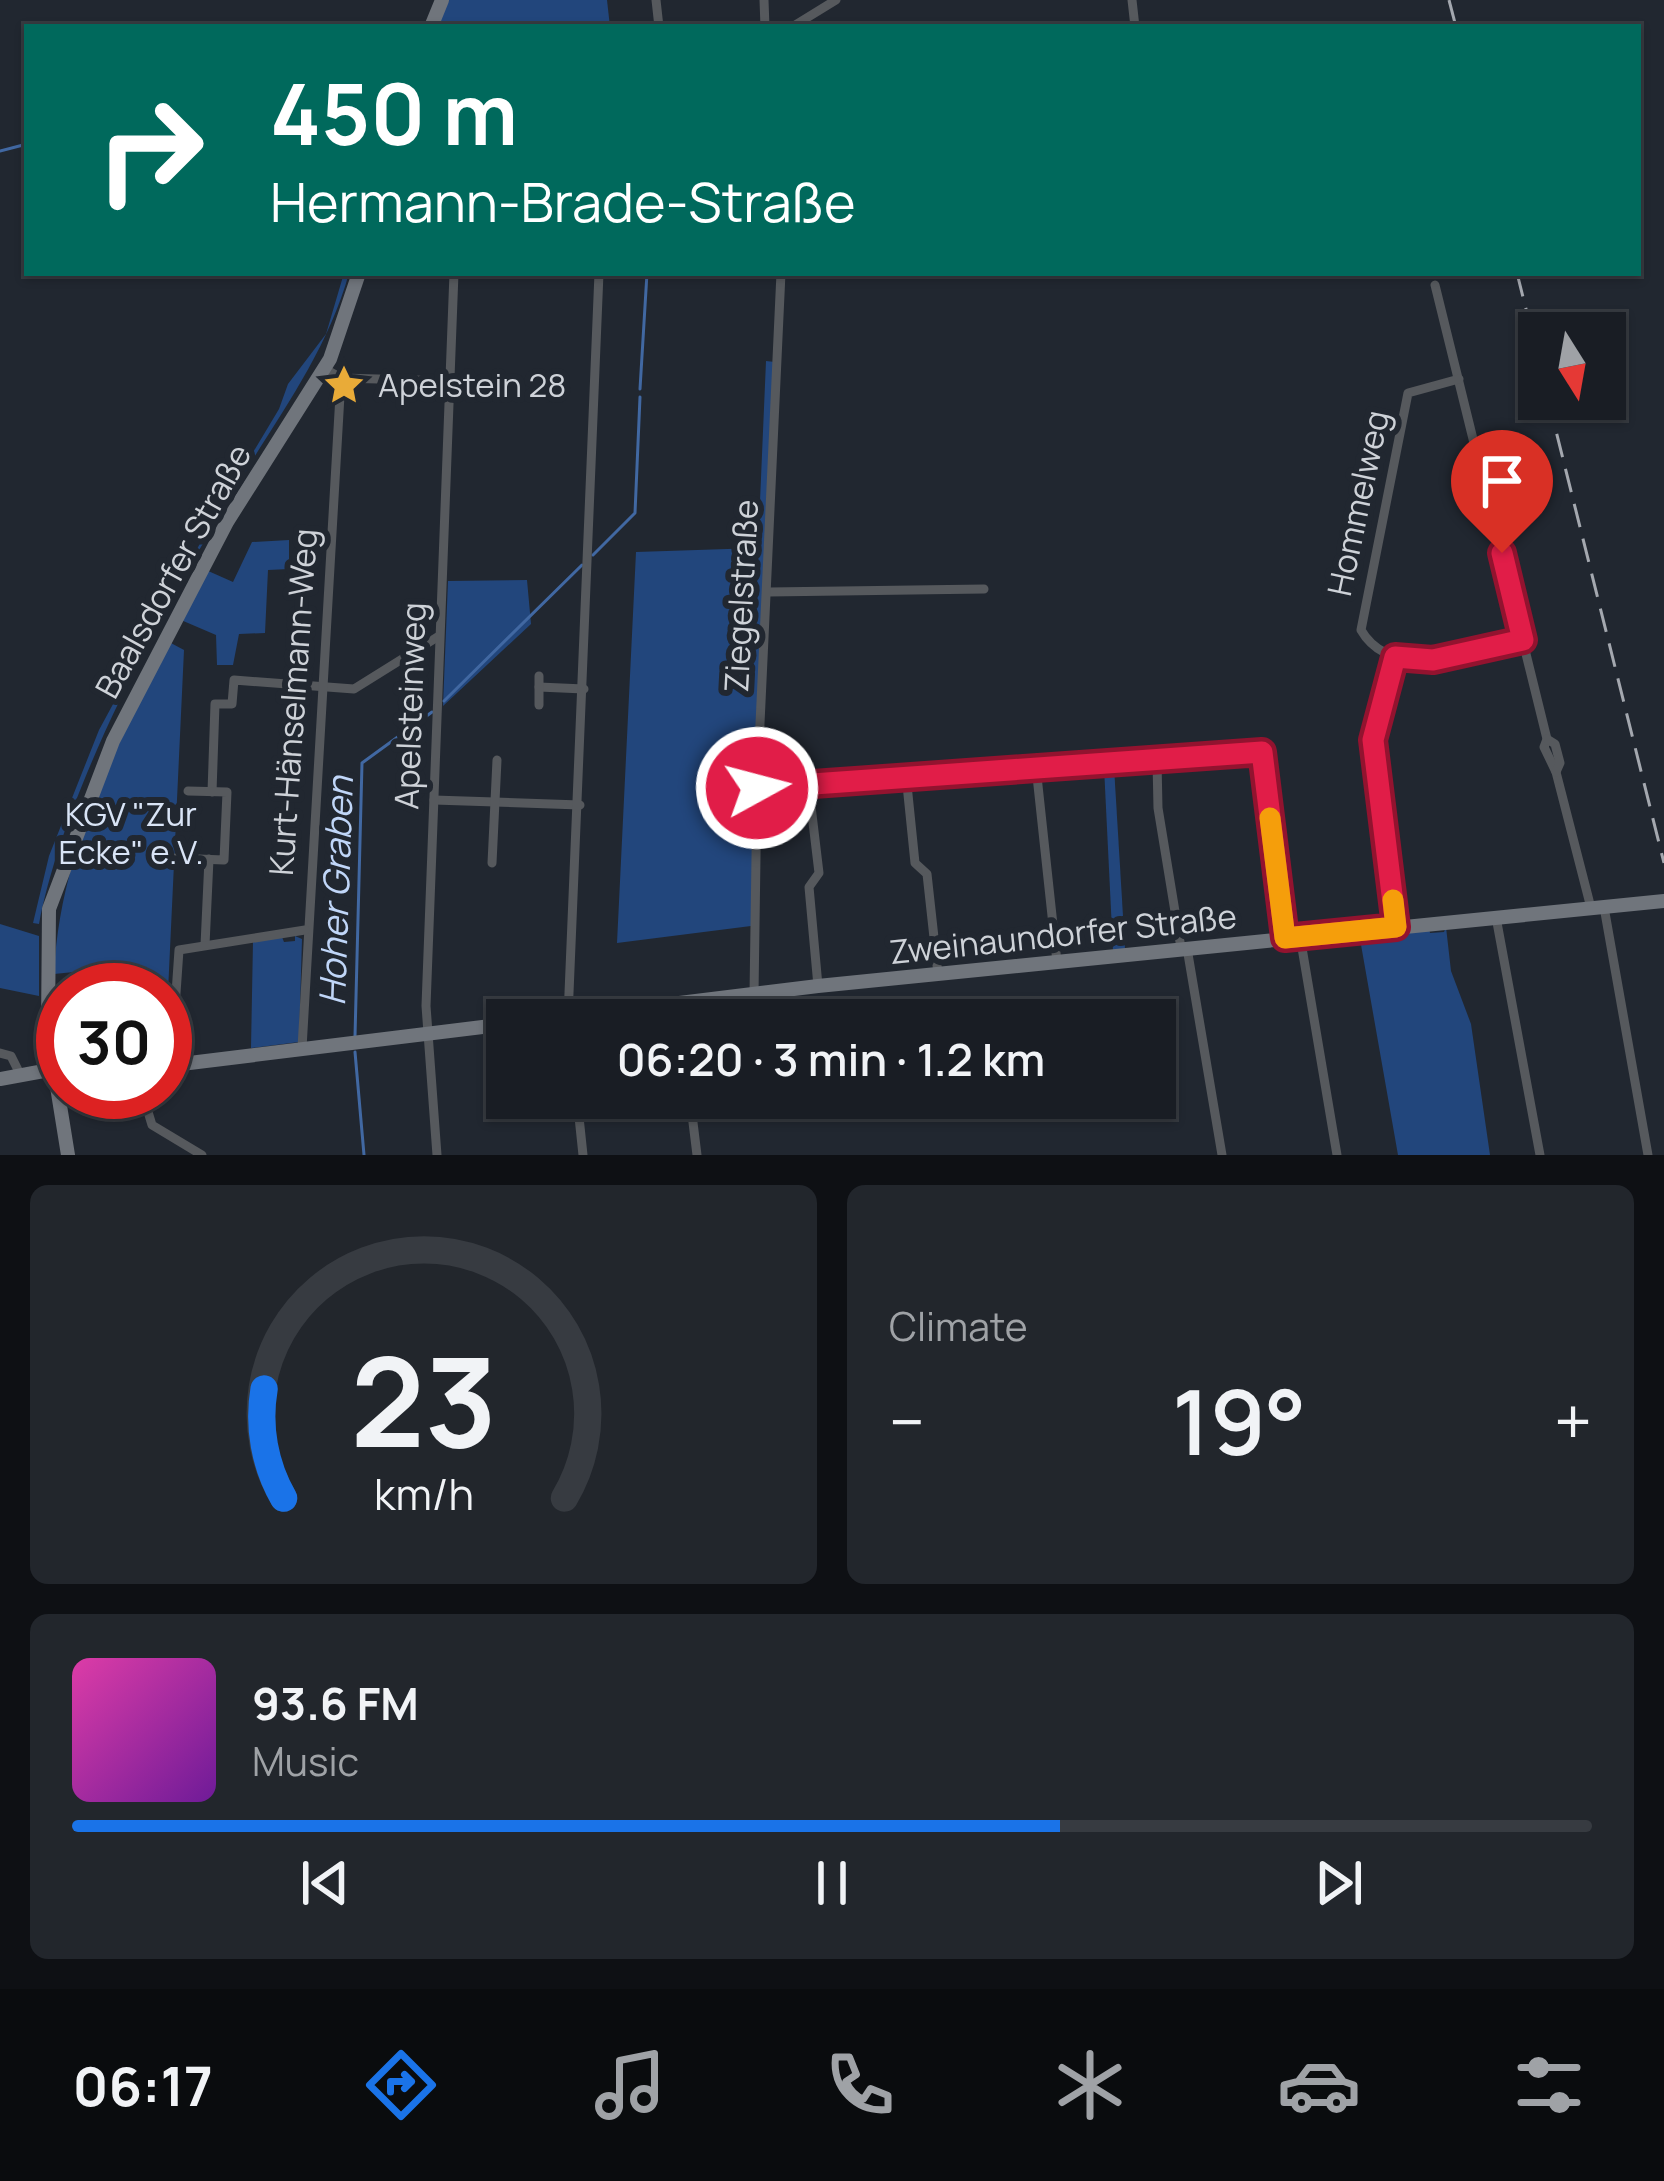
<!DOCTYPE html>
<meta charset="utf-8">
<style>
:root{--surface:#191d24;--page:#22262c;--text:#f1f3f6;--muted:#9fa2a6;--line:#373b41;--accent:#1a73e8}
body{margin:0;font-family:Manrope,sans-serif;background:var(--page);color:var(--text);height:100vh;display:flex;flex-direction:column;font-size:45px;white-space:nowrap}
*{box-sizing:border-box;margin:0}
p{font-size:39px;color:var(--muted)}
.icon{flex:none;width:66px;height:66px;fill:none;stroke:currentColor;stroke-width:2;stroke-linecap:round;stroke-linejoin:round}
.map{position:relative;height:1155px;overflow:hidden}
.side{display:flex;flex-direction:column;gap:30px;padding:30px;background:#0e1014;flex:1}
.side>*{flex:none}
.top-card{position:absolute;left:24px;top:24px;width:1617px;height:252px;border-radius:0px;box-shadow:0 3px 9px #0004,0 0 0 3px var(--line);background:#00695c;color:#fff;overflow:hidden}
.needle{width:78px;rotate:169deg}
.buttons{position:absolute;left:1518px;top:312px;display:grid;gap:24px}
.buttons a{display:grid;place-items:center;width:108px;height:108px;border-radius:0px;background:var(--surface);box-shadow:0 3px 9px #0004,0 0 0 3px var(--line);font-size:60px}
.speed{position:absolute;left:36px;top:963px;display:flex;gap:24px;font-size:60px;font-weight:700;text-align:center}
.speed>*{display:grid;place-content:center;width:156px;height:156px;border-radius:50%;background:var(--surface);box-shadow:0 3px 9px #0004,0 0 0 3px var(--line);line-height:1}
.speed .limit{border:18px solid #d22;background:#fff;color:#111}
.pin{position:absolute;display:grid;place-items:center;width:102px;height:102px;color:#fff;margin:-123px -51px;border-radius:50% 50% 50% 0;rotate:-45deg;box-shadow:0 0 12px #0007}
.pin .icon{rotate:45deg}
.me{position:absolute;width:132px;margin:-66px;rotate:83deg;stroke-linejoin:round;filter:drop-shadow(0 0 9px #0008)}
.turn{display:flex;align-items:center;gap:42px;height:252px;padding:0 48px;font-size:54px}
.turn .icon{width:156px;height:156px;stroke-width:2.5}
.turn b{display:block;font-size:84px;line-height:102px}
.big{font-size:90px;font-weight:600;line-height:1.1}
.side .tile{flex:1;display:flex;flex-direction:column;justify-content:center;gap:18px;min-width:0;padding:0 42px;border-radius:18px;background:var(--page)}
.side .dial{align-items:center;gap:0}
.dial svg{height:312px;overflow:visible;fill:none;stroke:var(--line);stroke-width:7;stroke-linecap:round;text-anchor:middle}
.dial text{fill:var(--text);stroke:none}
.song{display:flex;align-items:center;gap:36px}
.cover{width:144px;height:144px;border-radius:18px;background:linear-gradient(135deg,hsl(320 70% 55%),hsl(280 70% 35%))}
.played{height:12px;border-radius:6px;background:linear-gradient(90deg,var(--accent) 65%,var(--line) 65%)}
.keys{display:flex;justify-content:space-around;direction:ltr}
.heat{display:flex;justify-content:space-between;align-items:center;font-size:66px;direction:ltr}
.side .tiles{flex:1;display:grid;gap:30px;grid-template-columns:1fr 1fr}
.tile:last-child{grid-column:span 2}
.trip{position:absolute;left:486px;top:999px;width:690px;height:120px;border-radius:0px;background:var(--surface);box-shadow:0 3px 9px #0004,0 0 0 3px var(--line);font-weight:600;line-height:120px;text-align:center}
.dock{display:flex;height:192px;justify-content:space-around;align-items:center;background:#0a0c0e;color:var(--muted)}
.dock .icon{width:84px;height:84px}
.dock .active{color:var(--accent)}
.dock b{font-size:54px;color:var(--text)}
.map>svg:first-child{display:block}
.green{fill:#22467c}
.lines{fill:none;stroke-linecap:round;stroke-linejoin:round}
.stream{stroke:#4168a2;stroke-width:3}
.street{stroke:#56595d;stroke-width:9}
.secondary{stroke:#70757c;stroke-width:14}
.rail{stroke:#a4a8af;stroke-width:3;stroke-dasharray:24 12;stroke-linecap:butt}
.route-casing{stroke:#92132f;stroke-width:30}
.route{stroke:#e11d48;stroke-width:21}
.slow{stroke:#f59e0b;stroke-width:21}
.labels{text-anchor:middle;stroke-width:12;stroke-linejoin:round;paint-order:stroke}
.poi-label{font-size:33px;fill:#ced2d8;stroke:#212730;text-anchor:start}
.street-label{font-size:33px;fill:#ced2d8;stroke:#212730}
.park-label{font-size:33px;fill:#d9e4f6;stroke:#212730}
.water-label{font-size:36px;font-style:italic;fill:#c0d6f8;stroke:#212730}
</style>
<div class="map">
<svg width="1664" height="1155" viewBox="0 0 1664 1155">
<rect width="100%" height="100%" fill="#212730"/>
<g class="green">
<polygon points="449,0 607,0 610,27 437,27"/>
<path d="M344,273H349C327,352 281,412 239,482C166,604 65,786 39,924L33,923L49,856L99,730L216,514L279,409L288,384L326,334Z"/>
<polygon points="766,361 775,362 751,926 617,943 636,552 758,548"/>
<polygon points="289,540 289,569 268,570 265,633 239,634 233,665 217,665 216,635 181,620 206,570 233,582 252,542"/>
<polygon points="527,580 531,624 443,706 448,581"/>
<path d="M169,642L184,650L165,1056V990H80L74,972L54,974C60,850 115,751 169,642Z"/>
<polygon points="1104,767 1114,767 1125,949 1113,951"/>
<polygon points="0,924 39,936 39,996 0,988"/>
<polygon points="1446,927 1451,971 1471,1024 1490,1155 1398,1155 1360,939 1429,928 1430,933 1444,932"/>
<polygon points="295,936 302,939 299,1042 251,1048 253,941 282,937 284,942 295,941"/>
</g>
<g class="lines">
<g class="stream">
<polyline points="0,151 27,144"/>
<polyline points="640,389 647,273"/>
<polyline points="593,555 635,513 640,397"/>
<polyline points="444,701 582,565"/>
<polyline points="355,1036 362,763 432,712"/>
<polyline points="355,1052 364,1155"/>
</g>
<g class="street">
<polyline points="656,0 659,27"/>
<polyline points="764,0 765,27"/>
<polyline points="1132,0 1135,27"/>
<polyline points="792,27 836,0"/>
<polyline points="1435,285 1547,739 1544,747 1556,772 1591,908"/>
<polyline points="341,378 451,381"/>
<path d="M1459,379L1408,393L1361,630C1392,684 1475,651 1523,640"/>
<polyline points="769,592 984,589"/>
<polyline points="1395,657 1373,740 1396,927"/>
<polyline points="539,687 584,689"/>
<polyline points="539,705 539,676"/>
<polyline points="1547,739 1555,744 1560,763 1556,772"/>
<polyline points="1157,761 1158,808 1181,948"/>
<polyline points="1036,767 1057,962"/>
<polyline points="906,775 915,863 927,874 938,974"/>
<polyline points="808,781 819,873 809,887 818,986"/>
<polyline points="757,788 1262,752 1285,938"/>
<polyline points="212,792 215,704 232,704 234,680 354,689 439,636"/>
<polyline points="434,800 580,805"/>
<polyline points="173,858 224,860 227,792 188,791"/>
<polyline points="492,863 497,760"/>
<polyline points="1604,907 1648,1155"/>
<polyline points="1496,917 1540,1155"/>
<polyline points="1300,936 1337,1155"/>
<polyline points="205,945 209,859"/>
<polyline points="1187,948 1222,1155"/>
<polyline points="754,994 757,788 781,273"/>
<polyline points="568,1017 599,273"/>
<polyline points="302,1048 341,378 325,369"/>
<polyline points="0,1053 11,1056 20,1074"/>
<polyline points="171,1065 179,950 305,930"/>
<polyline points="142,1092 152,1125 202,1155"/>
<polyline points="577,1098 583,1155"/>
<polyline points="690,1098 697,1155"/>
<polyline points="437,1155 426,1006 454,273"/>
</g>
<g class="secondary">
<polyline points="431,27 442,0"/>
<polyline points="541,1020 818,986 1664,901"/>
<polyline points="165,1066 507,1024"/>
<polyline points="0,1079 60,1068"/>
<polyline points="68,1155 48,1031 49,909 113,741 227,522 330,359 359,273"/>
</g>
<g class="rail">
<polyline points="1449,0 1456,27"/>
<polyline points="1517,273 1539,361"/>
<polyline points="1548,399 1664,863"/>
</g>
</g>
<g class="lines">
<g class="route-casing">
<polyline id="route" points="757,788 1262,752 1285,938 1396,927 1373,740 1395,657 1433,660 1523,640 1502,553"/>
</g>
<use href="#route" class="route"/>
<polyline class="slow" points="1270,818 1285,938 1396,927 1393,900"/>
</g>
<defs>
<g id="sight-bare" transform="scale(3.24)"><path d="M0-6L1.8-2.2L6-1.7L2.9 1.2L3.7 5.4L0 3.3L-3.7 5.4L-2.9 1.2L-6-1.7L-1.8-2.2Z" fill="#e9ab38" stroke="#212730" stroke-width="2.5" paint-order="stroke"/></g>
</defs>
<g fill-rule="evenodd">
<use href="#sight-bare" x="344" y="385"/>
</g>
<g class="labels">
<g class="poi-label">
<text x="378" y="397">Apelstein 28</text>
</g>
<g class="street-label">
<text transform="translate(1358 503) rotate(-78)" y="12">Hommelweg</text>
<text transform="translate(173 571) rotate(-61)" y="12">Baalsdorfer Straße</text>
<text transform="translate(741 596) rotate(-87)" y="12">Ziegelstraße</text>
<text transform="translate(293 702) rotate(-86)" y="12">Kurt-Hänselmann-Weg</text>
<text transform="translate(410 706) rotate(-88)" y="12">Apelsteinweg</text>
<text transform="translate(1063 934) rotate(-6)" y="12">Zweinaundorfer Straße</text>
</g>
<g class="park-label">
<text x="131" y="826">KGV "Zur<tspan x="131" dy="38">Ecke" e.V.</tspan></text>
</g>
<g class="water-label">
<text transform="translate(336 891) rotate(-88)" y="13">Hoher Graben</text>
</g>
</g>
</svg>
<div class="buttons">
<a><svg class="needle" viewBox="-14 -14 28 28"><path d="M0-13l5 13h-10z" fill="#e53935"/><path d="M0 13l5-13h-10z" fill="#9fa2a6"/></svg></a>
</div>
<div class="speed"><div class="limit">30</div></div>
<div class="pin" style="left:1502px;top:553px;background:#d93025"><svg class="icon" aria-label="arrive" viewBox="0 0 24 24"><path d="M6 21V4h12l-3 4 3 4H6"/></svg></div>
<svg class="me" style="left:757px;top:788px" viewBox="-20 -20 40 40"><circle r="17" fill="#e11d48" stroke="#fff" stroke-width="3"/><path d="M0-11L8 9 0 5-8 9z" fill="#fff"/></svg>
<div class="trip">06:20 · 3 min · 1.2 km</div>
<div class="top-card">
<div class="turn"><svg class="icon" aria-label="right" viewBox="0 0 24 24"><path d="M7 20v-9h11M14 6l5 5-5 5"/></svg><div><b>450 m</b>Hermann-Brade-Straße</div></div>
</div>
</div>
<section class="side">
<div class="tiles">
<div class="tile dial"><svg viewBox="0 0 100 80">
<path d="M14 69A42 42 0 1 1 86 69"/>
<path d="M14 69A42 42 0 0 1 9 41" stroke="#1a73e8"/>
<text x="50" y="56" font-size="32" font-weight="700">23</text>
<text x="50" y="72" font-size="11">km/h</text>
</svg></div>
<div class="tile"><p>Climate</p>
<div class="heat"><a>−</a><b class="big">19°</b><a>+</a></div>
</div>
<div class="tile">
<div class="song"><i class="cover"></i><div><b>93.6 FM</b><p>Music</p></div></div>
<div class="played"></div>
<div class="keys"><svg class="icon" aria-label="previous" viewBox="0 0 24 24"><path d="M18 5L8 12l10 7zM5 5v14"/></svg><svg class="icon" aria-label="pause" viewBox="0 0 24 24"><path d="M8 5v14M16 5v14"/></svg><svg class="icon" aria-label="next" viewBox="0 0 24 24"><path d="M6 5l10 7-10 7zM19 5v14"/></svg></div>
</div>
</div>
</section>
<nav class="dock">
<b>06:17</b>
<svg class="icon active" aria-label="directions" viewBox="0 0 24 24"><path d="M12 3l9 9-9 9-9-9zM9 14v-3h6M13 9l2 2-2 2"/></svg>
<svg class="icon" aria-label="music" viewBox="0 0 24 24"><path d="M9 18V5l10-2v13"/><circle cx="6" cy="18" r="3"/><circle cx="16" cy="16" r="3"/></svg>
<svg class="icon" aria-label="phone" viewBox="0 0 24 24"><path d="M5 4h4l2 5-3 2q2 4 5 5l2-3 5 2v4C11 20 4 13 5 4z"/></svg>
<svg class="icon" aria-label="climate" viewBox="0 0 24 24"><path d="M12 3v18M4 7l16 10M4 17L20 7"/></svg>
<svg class="icon" aria-label="car" viewBox="0 0 24 24"><path d="M5 17H2v-5l4-1 3-4h7l3 4 3 1v5h-3M9 17h6M6 11h13"/><circle cx="7" cy="17" r="2"/><circle cx="17" cy="17" r="2"/></svg>
<svg class="icon" aria-label="filters" viewBox="0 0 24 24"><path d="M4 7h16M4 17h16"/><circle cx="9" cy="7" r="2"/><circle cx="15" cy="17" r="2"/></svg>
</nav>
